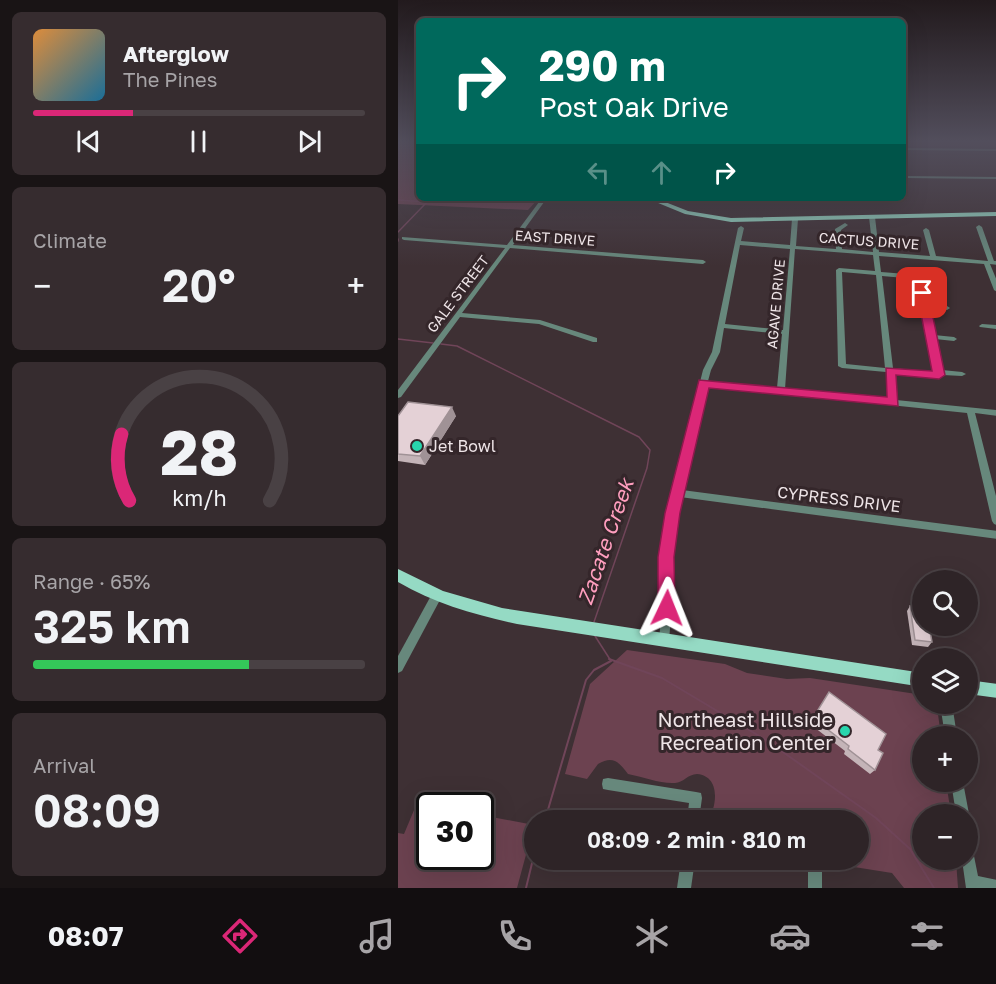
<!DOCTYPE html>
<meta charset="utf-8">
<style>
:root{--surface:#2e2427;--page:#362c2f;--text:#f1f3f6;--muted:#a7a4a7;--line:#494144;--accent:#db2777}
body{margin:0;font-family:"Golos Text",sans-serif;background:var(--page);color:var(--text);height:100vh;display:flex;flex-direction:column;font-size:22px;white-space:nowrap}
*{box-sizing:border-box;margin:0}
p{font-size:20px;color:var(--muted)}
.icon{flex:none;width:33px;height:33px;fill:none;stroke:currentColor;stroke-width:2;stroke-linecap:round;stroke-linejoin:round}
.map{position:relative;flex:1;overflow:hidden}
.drawer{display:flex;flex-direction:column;gap:12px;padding:12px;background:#191415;width:398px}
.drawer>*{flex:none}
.guide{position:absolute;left:18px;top:18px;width:490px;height:183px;border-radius:9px;box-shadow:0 6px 24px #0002,0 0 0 2px var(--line);background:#00695c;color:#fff;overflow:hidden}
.fabs{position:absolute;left:514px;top:570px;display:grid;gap:12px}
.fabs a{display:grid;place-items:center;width:66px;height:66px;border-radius:50%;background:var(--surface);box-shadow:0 6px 24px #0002,0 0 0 2px var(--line);font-size:30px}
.speed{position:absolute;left:18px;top:792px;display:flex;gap:12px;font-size:30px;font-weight:700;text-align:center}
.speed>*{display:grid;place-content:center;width:78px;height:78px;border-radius:50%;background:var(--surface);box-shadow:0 6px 24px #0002,0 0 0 2px var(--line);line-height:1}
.speed .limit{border:3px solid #111;border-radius:9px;background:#fff;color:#111}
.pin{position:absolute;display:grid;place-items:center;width:51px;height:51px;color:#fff;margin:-26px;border-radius:12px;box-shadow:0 3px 9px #0006}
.me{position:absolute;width:66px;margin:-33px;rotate:2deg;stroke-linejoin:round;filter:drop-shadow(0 0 4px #0008)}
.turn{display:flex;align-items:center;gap:21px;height:126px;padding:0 24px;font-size:27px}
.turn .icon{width:78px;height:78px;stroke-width:2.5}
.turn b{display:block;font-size:42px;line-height:51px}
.lanes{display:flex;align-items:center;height:57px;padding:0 24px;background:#0003;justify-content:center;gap:30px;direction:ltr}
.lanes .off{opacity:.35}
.big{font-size:45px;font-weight:600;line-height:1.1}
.drawer .tile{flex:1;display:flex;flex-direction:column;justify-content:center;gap:9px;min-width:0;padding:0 21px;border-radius:9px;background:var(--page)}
.drawer .dial{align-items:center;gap:0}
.dial svg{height:156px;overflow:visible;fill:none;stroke:var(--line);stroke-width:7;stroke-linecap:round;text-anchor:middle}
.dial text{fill:var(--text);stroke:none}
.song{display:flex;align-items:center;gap:18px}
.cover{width:72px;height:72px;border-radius:9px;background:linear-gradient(135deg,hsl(30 70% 55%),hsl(200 70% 35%))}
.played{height:6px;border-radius:3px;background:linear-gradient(90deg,var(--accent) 30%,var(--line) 30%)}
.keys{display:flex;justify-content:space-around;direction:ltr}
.heat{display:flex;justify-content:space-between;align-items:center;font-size:33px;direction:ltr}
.charge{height:9px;border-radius:4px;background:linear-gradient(90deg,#34c759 65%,var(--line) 0)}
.trip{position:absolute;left:126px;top:810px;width:345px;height:60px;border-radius:30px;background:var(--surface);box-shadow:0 6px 24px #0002,0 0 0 2px var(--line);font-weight:600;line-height:60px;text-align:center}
.menu{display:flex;height:96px;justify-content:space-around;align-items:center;background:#120e10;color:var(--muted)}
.menu .icon{width:42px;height:42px}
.menu .active{color:var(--accent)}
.menu b{font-size:27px;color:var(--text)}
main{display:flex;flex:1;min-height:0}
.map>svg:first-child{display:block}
.built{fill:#4d373e}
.green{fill:#6c4250}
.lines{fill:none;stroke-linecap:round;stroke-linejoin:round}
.stream-far1{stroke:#704559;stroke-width:1.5}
.stream{stroke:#704559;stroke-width:2}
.minor{fill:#67887c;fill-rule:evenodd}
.major{fill:#95dac4;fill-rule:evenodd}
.wall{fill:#c4b4b8}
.shaded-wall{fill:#a09296}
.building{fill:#e4d1d6;stroke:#a09296;stroke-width:1.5}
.route{fill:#db2777;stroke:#8e194d;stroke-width:1.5}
.poi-dot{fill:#28d5ad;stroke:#34262a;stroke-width:2}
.labels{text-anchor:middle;stroke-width:6;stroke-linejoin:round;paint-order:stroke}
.far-street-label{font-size:14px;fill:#eee4e7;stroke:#34262a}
.poi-label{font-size:16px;fill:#eee4e7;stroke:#34262a;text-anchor:start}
.street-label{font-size:16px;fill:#eee4e7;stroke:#34262a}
.near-poi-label{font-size:20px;fill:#eee4e7;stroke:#34262a;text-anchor:end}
.near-water-label{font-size:21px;font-style:italic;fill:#ff9ebe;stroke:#34262a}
</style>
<main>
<section class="drawer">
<div class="tile">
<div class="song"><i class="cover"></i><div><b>Afterglow</b><p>The Pines</p></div></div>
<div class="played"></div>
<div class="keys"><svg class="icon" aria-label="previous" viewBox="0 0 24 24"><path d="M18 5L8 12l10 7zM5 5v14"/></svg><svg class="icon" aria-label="pause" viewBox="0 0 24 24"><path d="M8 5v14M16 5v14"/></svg><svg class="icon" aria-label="next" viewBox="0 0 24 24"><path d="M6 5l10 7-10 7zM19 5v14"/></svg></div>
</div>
<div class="tile"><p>Climate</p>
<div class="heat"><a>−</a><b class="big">20°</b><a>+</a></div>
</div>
<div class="tile dial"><svg viewBox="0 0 100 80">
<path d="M14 69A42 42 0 1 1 86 69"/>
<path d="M14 69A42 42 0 0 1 10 35" stroke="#db2777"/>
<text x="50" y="56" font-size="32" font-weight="700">28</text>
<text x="50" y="72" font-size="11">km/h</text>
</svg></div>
<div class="tile"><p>Range · 65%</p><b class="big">325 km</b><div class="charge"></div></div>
<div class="tile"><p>Arrival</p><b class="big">08:09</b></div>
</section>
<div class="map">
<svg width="599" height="888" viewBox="0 0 599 888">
<rect width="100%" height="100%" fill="#3e3034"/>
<polygon class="built" points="506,142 598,142 598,147 506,146"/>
<g class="green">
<polygon points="0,142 21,142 21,198 141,198 130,210 0,204"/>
<path d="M229,650L327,664L349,673L389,679L412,678L525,695V704H536L539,707L543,736H525V782H548L553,814H525V860H558L560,888H506L494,873L412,860H460V820H310C319,807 323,776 299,774C290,774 285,783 277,783C263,784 245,777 230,774C221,762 215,755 200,764L189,779L167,774L192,684Z"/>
<polygon points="19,803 32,806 32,856 82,856 83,815 136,825 119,888 0,888 0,833 6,834"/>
</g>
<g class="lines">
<g class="stream-far1">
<polyline points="0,200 29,202 0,232"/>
<polyline points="0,239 0,241"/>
<polyline points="0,339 35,343"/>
<polyline points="43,344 59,346 241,437 252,450 249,468 196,622"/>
<polyline points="197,636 213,661"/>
</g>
<g class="stream">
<polyline points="211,659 264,678 368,740 478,818 512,849 536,888"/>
<polyline points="147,820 188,680 196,670 213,661"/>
<polyline points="128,888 136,855"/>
</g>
<g class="minor">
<polygon points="506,148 599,149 599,151 506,150"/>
<polygon points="506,176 599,177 599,179 506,178"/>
<polygon points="144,198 149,198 115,245 305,260 308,262 305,264 112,248 64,313 142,320 199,338 199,342 195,342 141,324 62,317 3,397 0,398 0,390 107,248 6,240 4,239 4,237 109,245"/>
<path d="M474,215L477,217L481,252L532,256L525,230L528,228L531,230L538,256L590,261L578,227L581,225L584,227L596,261H599V265L592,264L599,281V292L596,290L586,264L481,256L483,272L521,275C528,279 537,277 544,281L541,283L525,281L530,304L549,306L552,308L549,310L531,308L536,335L556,337L559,339L556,341L537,339L544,370L564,372L568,374L564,376L545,375L541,377L495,373L498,400L599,410V416L577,413L599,500V525L596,524L594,521L569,413L309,386L284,490L599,531V539L282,497L279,513L273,557L275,592L271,641L270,645L266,646L262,645L261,641L265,592L263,557L269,513L305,370L314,352L340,228L343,226L346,228L343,241L392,245L394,219L397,217L400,219L398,246L438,249L437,229L447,223L450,225L443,230L444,249L475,252L471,217ZM342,245L392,249L385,330L327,324ZM397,249L475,255L477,271L441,268L438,270L440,366L444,368L488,372L491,399L387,389ZM444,272L478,275L487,368L448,364ZM484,276L518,279L536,372L495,368ZM326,328L384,334L379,388L310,381L313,370L322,352Z"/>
<polygon points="584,324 599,325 599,329 582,327 581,326"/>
<polygon points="39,590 43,592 44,595 43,598 4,671 0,673 0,656 35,592"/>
<polygon points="542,704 554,704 559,736 547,736"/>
<polygon points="210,778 298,792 303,793 304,798 301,820 289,820 291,803 210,790 205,789 204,784 205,779"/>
<polygon points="553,782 565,782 571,814 570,815 558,814"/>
<polygon points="570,849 575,851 580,876 599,880 599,888 568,888 564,860 570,860"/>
<polygon points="283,860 297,860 293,888 279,888"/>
<rect x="410" y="860" width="14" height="28"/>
</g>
<g class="major">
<polygon points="248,198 257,198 290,211 333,218 599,212 599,216 333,222 287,214"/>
<path d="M0,569L45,591L104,608L525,673V687L119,624C78,615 37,604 0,582Z"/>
<polygon points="570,680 599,684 599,698 570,694"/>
</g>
</g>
<g class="wall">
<polygon points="0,416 58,416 27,465 0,461"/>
<polygon points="512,606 534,642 530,647 514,645 509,611"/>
<polygon points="415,718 480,750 477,770 472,774 446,754 447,751 412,724"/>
</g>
<polygon class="shaded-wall" points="54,407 58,416 27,465 22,456"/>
<g class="building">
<polygon points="10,402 54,407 22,456 0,454 0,416"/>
<polygon points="512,606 525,607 525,626 531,626 534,642 517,640"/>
<polygon points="431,692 488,734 480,750 485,753 477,770 450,749 451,746 415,718"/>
</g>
<linearGradient id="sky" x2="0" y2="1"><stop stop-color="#221a1d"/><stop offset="0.53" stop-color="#524e5c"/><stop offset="1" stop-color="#524e5c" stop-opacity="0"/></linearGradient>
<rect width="599" height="266" fill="url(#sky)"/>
<polygon class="route" points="524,290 530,293 547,375 541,379 498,375 500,406 311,388 282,513 276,557 277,608 275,614 269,616 263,614 260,608 260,557 267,513 301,380 489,397 488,368 534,371 519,293"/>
<g class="poi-dot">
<circle cx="19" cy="446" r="6"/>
<circle cx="447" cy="731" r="6"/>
</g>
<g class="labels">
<g class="far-street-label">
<text transform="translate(157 238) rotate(4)" y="5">EAST DRIVE</text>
<text transform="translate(471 241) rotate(4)" y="5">CACTUS DRIVE</text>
<text transform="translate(60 294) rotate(-53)" y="5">GALE STREET</text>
<text transform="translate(378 304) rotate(-85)" y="5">AGAVE DRIVE</text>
</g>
<g class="poi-label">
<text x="31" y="452">Jet Bowl</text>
</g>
<g class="street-label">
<text transform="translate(441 499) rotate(7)" y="6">CYPRESS DRIVE</text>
</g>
<g class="near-poi-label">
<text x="435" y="727">Northeast Hillside<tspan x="435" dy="23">Recreation Center</tspan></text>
</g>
<g class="near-water-label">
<text transform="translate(208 542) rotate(-71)" y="7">Zacate Creek</text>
</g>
</g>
</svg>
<div class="fabs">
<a><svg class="icon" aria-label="search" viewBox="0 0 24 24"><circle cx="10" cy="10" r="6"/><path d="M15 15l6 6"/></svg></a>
<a><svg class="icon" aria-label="layers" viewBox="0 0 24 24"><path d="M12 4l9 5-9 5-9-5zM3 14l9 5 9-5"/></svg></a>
<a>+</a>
<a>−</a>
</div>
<div class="speed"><div class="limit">30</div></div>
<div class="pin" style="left:524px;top:293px;background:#d93025"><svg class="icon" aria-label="arrive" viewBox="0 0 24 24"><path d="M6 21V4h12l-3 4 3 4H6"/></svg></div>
<svg class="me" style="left:269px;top:608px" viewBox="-20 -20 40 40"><path d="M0-17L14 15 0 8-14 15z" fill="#db2777" stroke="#fff" stroke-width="4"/></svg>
<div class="trip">08:09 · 2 min · 810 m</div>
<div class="guide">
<div class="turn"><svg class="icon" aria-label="right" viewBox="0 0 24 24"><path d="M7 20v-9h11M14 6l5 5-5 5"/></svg><div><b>290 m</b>Post Oak Drive</div></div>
<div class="lanes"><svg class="icon off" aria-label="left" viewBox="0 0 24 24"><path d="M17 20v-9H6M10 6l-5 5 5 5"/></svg><svg class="icon off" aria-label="ahead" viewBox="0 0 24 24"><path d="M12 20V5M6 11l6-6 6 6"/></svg><svg class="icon" aria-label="right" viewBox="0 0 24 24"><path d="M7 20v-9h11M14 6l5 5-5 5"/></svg></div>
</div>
</div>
</main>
<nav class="menu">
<b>08:07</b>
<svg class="icon active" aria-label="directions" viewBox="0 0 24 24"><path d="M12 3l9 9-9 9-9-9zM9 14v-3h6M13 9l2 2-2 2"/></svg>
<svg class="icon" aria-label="music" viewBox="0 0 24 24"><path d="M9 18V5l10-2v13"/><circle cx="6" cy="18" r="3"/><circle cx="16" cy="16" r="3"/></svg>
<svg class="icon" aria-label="phone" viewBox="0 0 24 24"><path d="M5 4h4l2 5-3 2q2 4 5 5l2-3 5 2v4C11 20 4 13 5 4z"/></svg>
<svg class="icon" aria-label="climate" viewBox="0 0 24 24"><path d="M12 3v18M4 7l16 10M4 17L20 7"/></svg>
<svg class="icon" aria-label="car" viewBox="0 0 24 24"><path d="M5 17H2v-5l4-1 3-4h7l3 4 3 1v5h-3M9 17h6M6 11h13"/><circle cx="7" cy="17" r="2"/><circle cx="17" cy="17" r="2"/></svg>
<svg class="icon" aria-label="filters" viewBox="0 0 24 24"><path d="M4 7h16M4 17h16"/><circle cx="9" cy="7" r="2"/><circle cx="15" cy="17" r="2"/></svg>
</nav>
